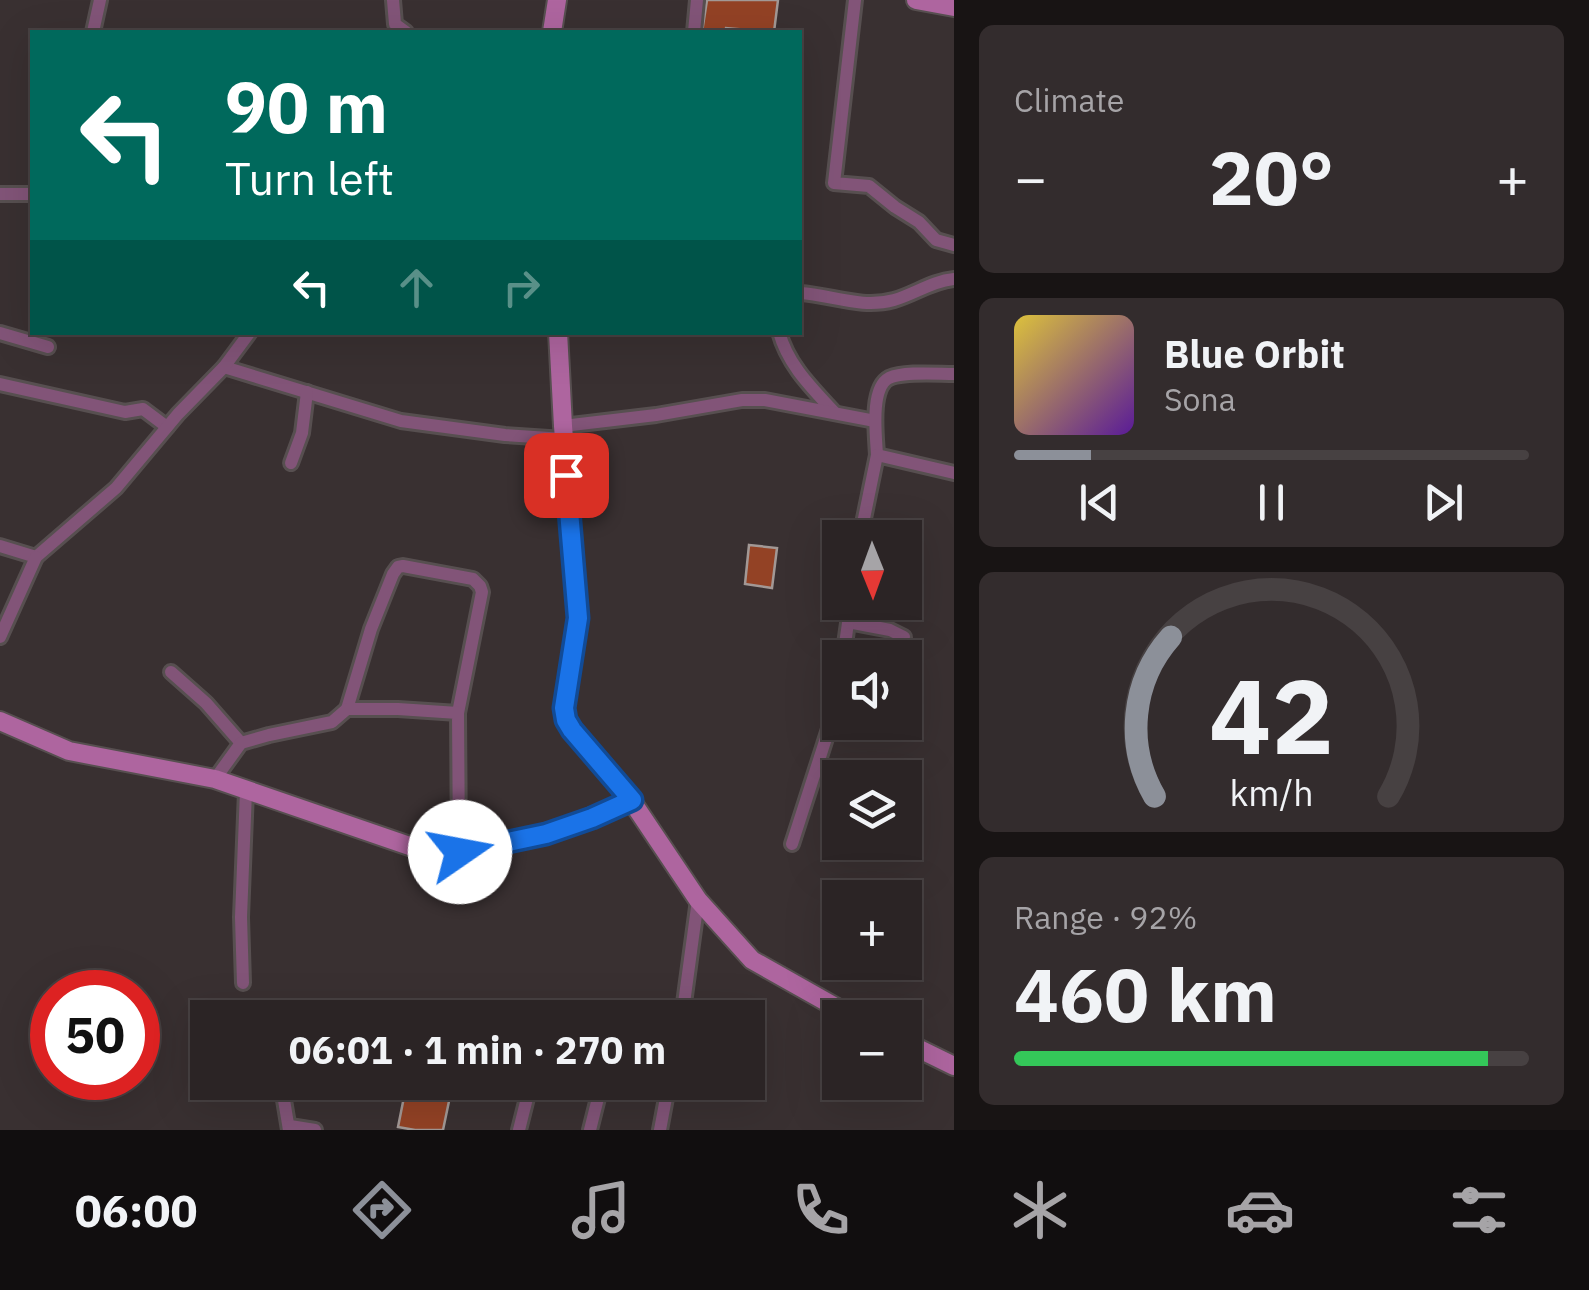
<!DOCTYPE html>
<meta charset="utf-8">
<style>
:root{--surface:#2b2425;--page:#332c2d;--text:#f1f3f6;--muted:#a6a4a7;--line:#474142;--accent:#8c9099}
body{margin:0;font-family:"IBM Plex Sans",sans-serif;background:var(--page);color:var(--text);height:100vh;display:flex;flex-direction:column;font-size:38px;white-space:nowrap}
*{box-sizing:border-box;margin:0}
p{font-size:32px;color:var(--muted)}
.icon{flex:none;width:55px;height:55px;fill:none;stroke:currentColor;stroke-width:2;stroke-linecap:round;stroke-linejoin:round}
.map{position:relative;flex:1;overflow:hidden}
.drawer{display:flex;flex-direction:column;gap:25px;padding:25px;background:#181414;width:635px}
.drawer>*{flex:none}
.guide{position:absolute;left:30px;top:30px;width:772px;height:305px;border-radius:0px;box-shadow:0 10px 40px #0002,0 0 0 2px var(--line);background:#00695c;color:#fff;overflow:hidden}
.needle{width:65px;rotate:179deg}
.buttons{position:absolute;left:822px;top:520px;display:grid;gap:20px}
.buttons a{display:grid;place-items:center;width:100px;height:100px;border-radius:0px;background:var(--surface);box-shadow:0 10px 40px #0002,0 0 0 2px var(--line);font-size:50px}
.speed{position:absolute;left:30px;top:970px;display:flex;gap:20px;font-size:50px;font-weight:700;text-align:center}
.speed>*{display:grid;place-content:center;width:130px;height:130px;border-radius:50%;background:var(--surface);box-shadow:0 10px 40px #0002,0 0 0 2px var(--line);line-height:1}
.speed .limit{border:15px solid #d22;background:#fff;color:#111}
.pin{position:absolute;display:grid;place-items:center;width:85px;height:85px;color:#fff;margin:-42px;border-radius:20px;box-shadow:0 5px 15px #0006}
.me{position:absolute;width:110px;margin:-55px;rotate:78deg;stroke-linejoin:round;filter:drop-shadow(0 0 8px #0008)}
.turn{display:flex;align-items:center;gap:35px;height:210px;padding:0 30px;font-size:45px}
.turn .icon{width:130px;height:130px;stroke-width:2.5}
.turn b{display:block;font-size:70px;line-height:85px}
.lanes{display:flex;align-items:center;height:95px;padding:0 30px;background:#0003;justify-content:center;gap:50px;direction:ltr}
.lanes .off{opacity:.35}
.big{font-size:75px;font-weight:800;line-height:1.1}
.drawer .tile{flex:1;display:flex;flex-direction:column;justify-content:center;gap:15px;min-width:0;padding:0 35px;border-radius:15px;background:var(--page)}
.drawer .dial{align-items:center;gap:0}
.dial svg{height:260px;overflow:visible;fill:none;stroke:var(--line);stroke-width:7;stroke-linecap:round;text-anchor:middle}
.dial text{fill:var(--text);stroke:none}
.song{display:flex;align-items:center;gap:30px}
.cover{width:120px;height:120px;border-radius:15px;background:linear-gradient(135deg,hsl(50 70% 55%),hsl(270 70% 35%))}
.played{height:10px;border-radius:5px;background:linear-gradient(90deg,var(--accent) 15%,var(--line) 15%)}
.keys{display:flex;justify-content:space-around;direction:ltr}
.heat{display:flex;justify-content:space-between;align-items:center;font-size:55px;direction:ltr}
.charge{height:15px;border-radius:8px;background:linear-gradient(90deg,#34c759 92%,var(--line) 0)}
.trip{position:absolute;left:190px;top:1000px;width:575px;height:100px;border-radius:0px;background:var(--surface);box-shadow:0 10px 40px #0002,0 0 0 2px var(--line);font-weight:800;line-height:100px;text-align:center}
.dock{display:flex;height:160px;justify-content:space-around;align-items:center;background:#110e0f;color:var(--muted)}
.dock .icon{width:70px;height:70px}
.dock .selected{color:var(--accent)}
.dock b{font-size:45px;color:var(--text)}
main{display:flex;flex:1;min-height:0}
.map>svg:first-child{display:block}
.building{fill:#934225;stroke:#a29895;stroke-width:2.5}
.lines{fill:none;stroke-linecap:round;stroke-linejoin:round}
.street-casing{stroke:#574f50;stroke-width:18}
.secondary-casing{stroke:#574f50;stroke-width:22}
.street{stroke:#825478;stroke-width:12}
.secondary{stroke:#ae659f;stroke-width:18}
.route-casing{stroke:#114b97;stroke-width:25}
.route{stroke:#1a73e8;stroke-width:18}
</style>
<main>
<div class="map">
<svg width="954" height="1130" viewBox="0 0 954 1130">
<rect width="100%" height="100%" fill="#393031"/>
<g class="building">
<polygon points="707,0 778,0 774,32 726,28 725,32 702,32"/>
<polygon points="749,545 777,548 772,588 745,584"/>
<polygon points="407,1082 453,1082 443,1130 415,1130 398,1127"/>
</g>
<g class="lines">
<g class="street-casing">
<g id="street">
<polyline points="393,0 395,24 406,32"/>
<polyline points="855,0 834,183 869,186 895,207 919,222 936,240 954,245"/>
<polyline points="93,32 100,0"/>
<polyline points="694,32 697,0"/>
<polyline points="0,194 32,194"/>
<path d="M800,293C832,295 861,309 894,300C915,294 932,281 954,279"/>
<path d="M779,332C788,365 811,387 834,412"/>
<polyline points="0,333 48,347"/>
<polyline points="224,367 401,421 505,435 564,439"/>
<polyline points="0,384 125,412 143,409 167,427"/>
<polyline points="563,426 656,415 742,400 765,400 875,421"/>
<path d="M877,455C876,435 870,388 889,378C904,371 937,374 954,374"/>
<polyline points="291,463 302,433 307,392"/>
<polyline points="860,538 877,455 954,473"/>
<polyline points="0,546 36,557 116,488 178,414 224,367 250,332"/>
<polyline points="848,622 890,630 904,637"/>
<polyline points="0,637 36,557"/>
<polyline points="843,658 851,602"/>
<polyline points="171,672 206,703 241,743"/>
<polyline points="347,709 371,629 393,574 398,567 403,566 473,579 480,586 482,592 458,713"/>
<polyline points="215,779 241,743 269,735 332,722 347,709 398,709 458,713 459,852"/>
<polyline points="792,844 837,704 840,683"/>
<polyline points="243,983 241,917 246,791"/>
<polyline points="682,1018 698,900"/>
<polyline points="281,1082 289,1130"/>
<polyline points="290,1126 315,1130"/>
<polyline points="519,1130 531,1082"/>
<polyline points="590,1130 602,1082"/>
<polyline points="660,1130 669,1082"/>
</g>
</g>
<g class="secondary-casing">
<g id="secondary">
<polyline points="916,0 954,7"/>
<polyline points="552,32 557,0"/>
<polyline points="558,332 563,426 578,617 564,708 566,720 573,730 631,800"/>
<path d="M0,721L69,751L215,779L424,851C496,853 566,830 631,800L698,900L752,960L855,1018"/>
<polyline points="905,1042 954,1066"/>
</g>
</g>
<use href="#street" class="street"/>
<use href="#secondary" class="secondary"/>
</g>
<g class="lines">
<g class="route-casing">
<polyline id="route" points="460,852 546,834 592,818 632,800 572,730 566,720 564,708 578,618 566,475"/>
</g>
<use href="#route" class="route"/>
</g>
</svg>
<div class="buttons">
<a><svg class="needle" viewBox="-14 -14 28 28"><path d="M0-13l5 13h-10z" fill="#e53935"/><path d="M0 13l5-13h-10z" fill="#a6a4a7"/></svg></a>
<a><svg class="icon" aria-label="sound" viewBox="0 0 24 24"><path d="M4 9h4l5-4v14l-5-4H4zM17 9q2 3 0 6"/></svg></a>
<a><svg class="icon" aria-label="layers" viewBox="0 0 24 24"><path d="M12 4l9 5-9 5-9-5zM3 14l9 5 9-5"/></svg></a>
<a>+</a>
<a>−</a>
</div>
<div class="speed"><div class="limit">50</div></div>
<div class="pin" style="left:566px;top:475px;background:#d93025"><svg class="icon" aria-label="arrive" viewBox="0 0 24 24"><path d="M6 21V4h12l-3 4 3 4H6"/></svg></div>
<svg class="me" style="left:460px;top:852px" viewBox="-20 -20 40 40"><circle r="19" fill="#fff"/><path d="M0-13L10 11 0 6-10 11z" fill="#1a73e8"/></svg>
<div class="trip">06:01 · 1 min · 270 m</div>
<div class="guide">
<div class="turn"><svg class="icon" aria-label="left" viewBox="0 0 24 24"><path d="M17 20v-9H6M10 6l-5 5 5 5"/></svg><div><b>90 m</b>Turn left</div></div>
<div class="lanes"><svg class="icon" aria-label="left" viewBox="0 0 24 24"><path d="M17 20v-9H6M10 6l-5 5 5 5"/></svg><svg class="icon off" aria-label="ahead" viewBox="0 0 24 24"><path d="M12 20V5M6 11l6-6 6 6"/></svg><svg class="icon off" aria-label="right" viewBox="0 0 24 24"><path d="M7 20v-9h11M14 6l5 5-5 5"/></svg></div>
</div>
</div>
<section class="drawer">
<div class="tile"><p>Climate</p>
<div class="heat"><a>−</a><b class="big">20°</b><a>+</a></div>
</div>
<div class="tile">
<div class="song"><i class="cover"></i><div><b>Blue Orbit</b><p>Sona</p></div></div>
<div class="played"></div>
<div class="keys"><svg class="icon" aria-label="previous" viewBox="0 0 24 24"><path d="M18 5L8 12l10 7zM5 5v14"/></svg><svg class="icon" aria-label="pause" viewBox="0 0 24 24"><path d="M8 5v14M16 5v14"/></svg><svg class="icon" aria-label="next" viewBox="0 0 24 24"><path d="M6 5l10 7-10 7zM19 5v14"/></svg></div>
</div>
<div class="tile dial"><svg viewBox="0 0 100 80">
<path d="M14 69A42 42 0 1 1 86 69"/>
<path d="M14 69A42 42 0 0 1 19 20" stroke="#8c9099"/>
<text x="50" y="56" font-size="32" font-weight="700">42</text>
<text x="50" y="72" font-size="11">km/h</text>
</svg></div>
<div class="tile"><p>Range · 92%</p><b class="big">460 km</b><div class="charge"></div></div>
</section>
</main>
<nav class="dock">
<b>06:00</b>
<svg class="icon selected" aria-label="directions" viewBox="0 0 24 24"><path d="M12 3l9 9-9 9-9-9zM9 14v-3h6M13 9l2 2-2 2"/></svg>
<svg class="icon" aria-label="music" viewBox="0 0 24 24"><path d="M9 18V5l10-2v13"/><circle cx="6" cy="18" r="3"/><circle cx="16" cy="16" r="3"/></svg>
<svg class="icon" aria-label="phone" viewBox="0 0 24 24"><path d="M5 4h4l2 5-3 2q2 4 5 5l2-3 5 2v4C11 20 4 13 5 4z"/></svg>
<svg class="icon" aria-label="climate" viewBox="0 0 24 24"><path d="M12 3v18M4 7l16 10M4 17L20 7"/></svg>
<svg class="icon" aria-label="car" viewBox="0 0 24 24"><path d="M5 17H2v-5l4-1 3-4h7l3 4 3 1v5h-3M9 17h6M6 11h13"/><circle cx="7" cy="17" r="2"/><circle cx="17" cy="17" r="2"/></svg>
<svg class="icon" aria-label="filters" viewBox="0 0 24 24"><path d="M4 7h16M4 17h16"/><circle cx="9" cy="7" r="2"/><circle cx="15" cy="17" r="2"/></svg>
</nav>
